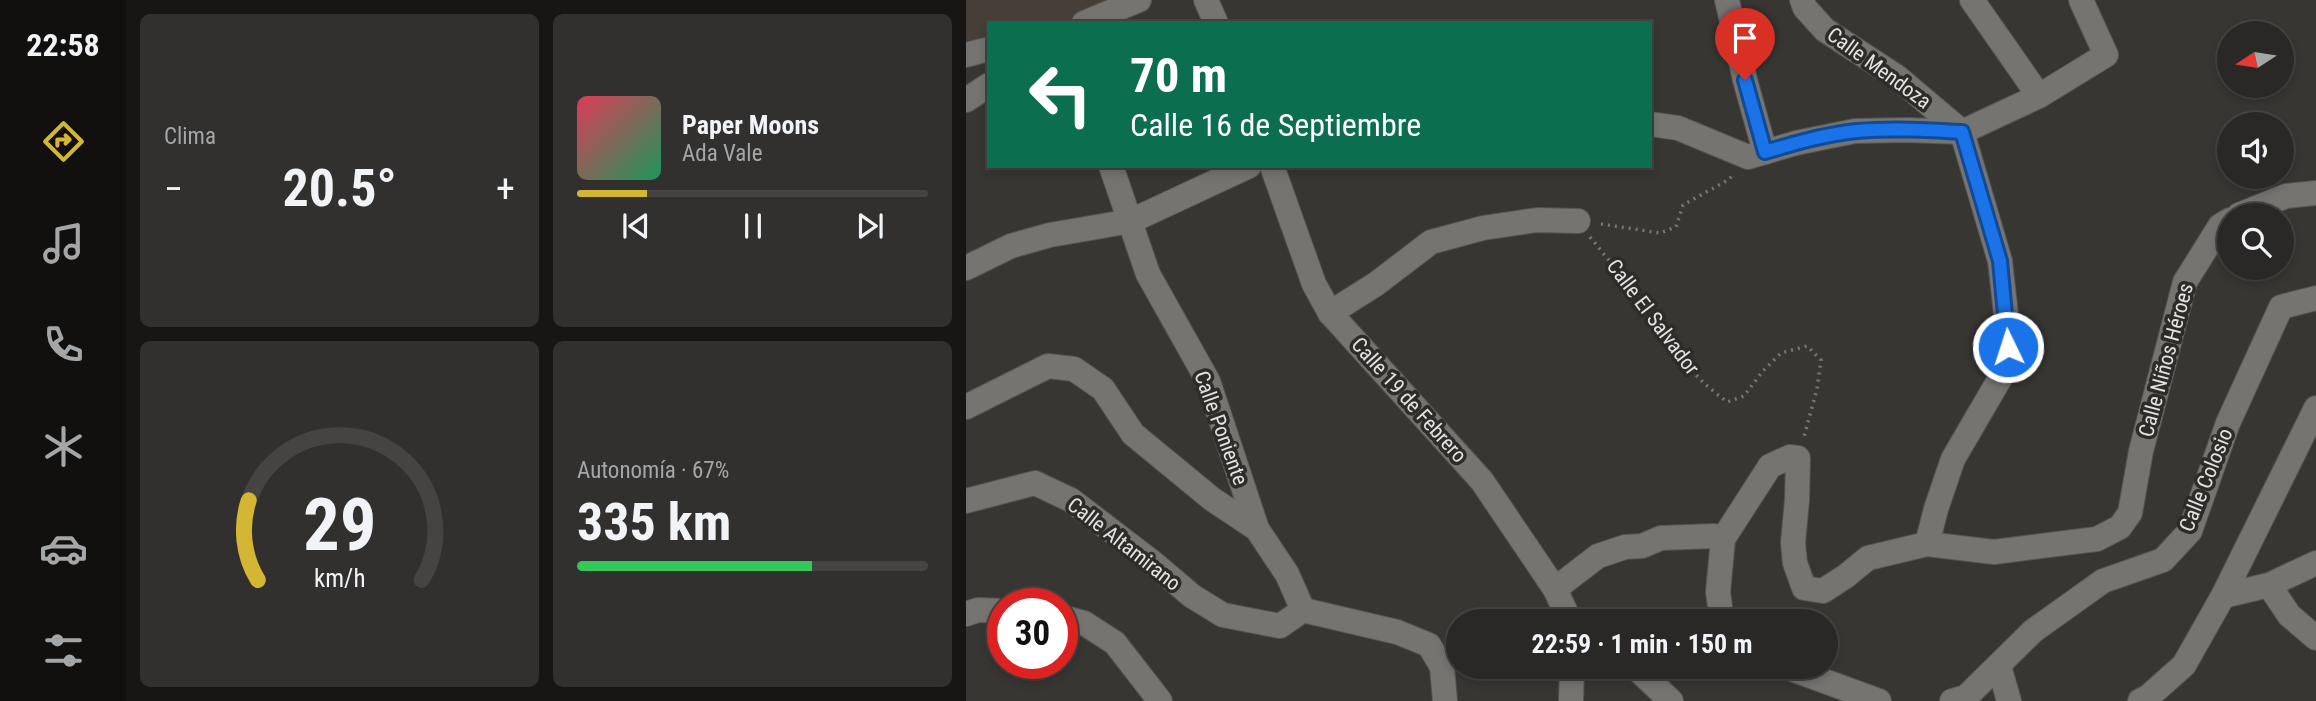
<!DOCTYPE html>
<html lang="es">
<meta charset="utf-8">
<style>
:root{--surface:#2a2826;--page:#32302e;--text:#f1f3f6;--muted:#a5a6a7;--line:#464443;--accent:#d5b534}
body{margin:0;font-family:"Roboto Condensed",sans-serif;background:var(--page);color:var(--text);height:100vh;display:flex;flex-direction:column;font-size:26px;white-space:nowrap}
*{box-sizing:border-box;margin:0}
p{font-size:23px;color:var(--muted)}
.icon{flex:none;width:38px;height:38px;fill:none;stroke:currentColor;stroke-width:2;stroke-linecap:round;stroke-linejoin:round}
.map{position:relative;flex:1;overflow:hidden}
.sheet{display:flex;flex-direction:column;gap:14px;padding:14px;background:#171615;width:840px}
.sheet>*{flex:none}
.banner{position:absolute;left:21px;top:21px;width:665px;height:147px;border-radius:0px;box-shadow:0 4px 10px #0003,0 0 0 2px var(--line);background:#0b6e4f;color:#fff;overflow:hidden}
.needle{width:46px;rotate:258deg}
.fabs{position:absolute;left:1251px;top:21px;display:grid;gap:14px}
.fabs a{display:grid;place-items:center;width:77px;height:77px;border-radius:50%;background:var(--surface);box-shadow:0 4px 10px #0003,0 0 0 2px var(--line);font-size:35px}
.speed{position:absolute;left:21px;top:588px;display:flex;gap:14px;font-size:35px;font-weight:700;text-align:center}
.speed>*{display:grid;place-content:center;width:91px;height:91px;border-radius:50%;background:var(--surface);box-shadow:0 4px 10px #0003,0 0 0 2px var(--line);line-height:1}
.speed .limit{border:10px solid #d22;background:#fff;color:#111}
.pin{position:absolute;display:grid;place-items:center;width:60px;height:60px;color:#fff;margin:-72px -30px;border-radius:50% 50% 50% 0;rotate:-45deg;box-shadow:0 0 7px #0007}
.pin .icon{rotate:45deg}
.me{position:absolute;width:77px;margin:-38px;rotate:356deg;stroke-linejoin:round;filter:drop-shadow(0 0 5px #0008)}
.turn{display:flex;align-items:center;gap:24px;height:147px;padding:0 28px;font-size:32px}
.turn .icon{width:91px;height:91px;stroke-width:2.5}
.turn b{display:block;font-size:49px;line-height:60px}
.big{font-size:52px;font-weight:700;line-height:1.1}
.sheet .tile{flex:1;display:flex;flex-direction:column;justify-content:center;gap:10px;min-width:0;padding:0 24px;border-radius:10px;background:var(--page)}
.sheet .dial{align-items:center;gap:0}
.dial svg{height:182px;overflow:visible;fill:none;stroke:var(--line);stroke-width:7;stroke-linecap:round;text-anchor:middle}
.dial text{fill:var(--text);stroke:none}
.song{display:flex;align-items:center;gap:21px}
.cover{width:84px;height:84px;border-radius:10px;background:linear-gradient(135deg,hsl(350 70% 55%),hsl(150 70% 35%))}
.played{height:7px;border-radius:4px;background:linear-gradient(90deg,var(--accent) 20%,var(--line) 20%)}
.keys{display:flex;justify-content:space-around;direction:ltr}
.heat{display:flex;justify-content:space-between;align-items:center;font-size:38px;direction:ltr}
.charge{height:10px;border-radius:5px;background:linear-gradient(90deg,#34c759 67%,var(--line) 0)}
.sheet .tiles{flex:1;display:grid;gap:14px;grid-template-columns:repeat(2,1fr)}
.trip{position:absolute;left:480px;top:609px;width:392px;height:70px;border-radius:35px;background:var(--surface);box-shadow:0 4px 10px #0003,0 0 0 2px var(--line);font-weight:700;line-height:70px;text-align:center}
main{display:flex;flex:1;min-height:0}
.tab-bar{display:flex;flex-direction:column;width:126px;justify-content:space-around;align-items:center;background:#11100f;color:var(--muted)}
.tab-bar .icon{width:49px;height:49px}
.tab-bar .current{color:var(--accent)}
.tab-bar b{font-size:32px;color:var(--text)}
.map>svg:first-child{display:block}
.built{fill:#453f37}
.lines{fill:none;stroke-linecap:round;stroke-linejoin:round}
.minor-casing{stroke:#565452;stroke-width:26}
.path{stroke:#797775;stroke-width:3.5;stroke-dasharray:2 5;stroke-linecap:butt}
.minor{stroke:#767471;stroke-width:24}
.route-casing{stroke:#114b97;stroke-width:18}
.route{stroke:#1a73e8;stroke-width:12}
.labels{text-anchor:middle;stroke-width:7;stroke-linejoin:round;paint-order:stroke}
.street-label{font-size:21px;fill:#e4e2e1;stroke:#2e2c29}
</style>
<main>
<nav class="tab-bar">
<b>22:58</b>
<svg class="icon current" aria-label="directions" viewBox="0 0 24 24"><path d="M12 3l9 9-9 9-9-9zM9 14v-3h6M13 9l2 2-2 2"/></svg>
<svg class="icon" aria-label="music" viewBox="0 0 24 24"><path d="M9 18V5l10-2v13"/><circle cx="6" cy="18" r="3"/><circle cx="16" cy="16" r="3"/></svg>
<svg class="icon" aria-label="phone" viewBox="0 0 24 24"><path d="M5 4h4l2 5-3 2q2 4 5 5l2-3 5 2v4C11 20 4 13 5 4z"/></svg>
<svg class="icon" aria-label="climate" viewBox="0 0 24 24"><path d="M12 3v18M4 7l16 10M4 17L20 7"/></svg>
<svg class="icon" aria-label="car" viewBox="0 0 24 24"><path d="M5 17H2v-5l4-1 3-4h7l3 4 3 1v5h-3M9 17h6M6 11h13"/><circle cx="7" cy="17" r="2"/><circle cx="17" cy="17" r="2"/></svg>
<svg class="icon" aria-label="filters" viewBox="0 0 24 24"><path d="M4 7h16M4 17h16"/><circle cx="9" cy="7" r="2"/><circle cx="15" cy="17" r="2"/></svg>
</nav>
<section class="sheet">
<div class="tiles">
<div class="tile"><p>Clima</p>
<div class="heat"><a>−</a><b class="big">20.5°</b><a>+</a></div>
</div>
<div class="tile">
<div class="song"><i class="cover"></i><div><b>Paper Moons</b><p>Ada Vale</p></div></div>
<div class="played"></div>
<div class="keys"><svg class="icon" aria-label="previous" viewBox="0 0 24 24"><path d="M18 5L8 12l10 7zM5 5v14"/></svg><svg class="icon" aria-label="pause" viewBox="0 0 24 24"><path d="M8 5v14M16 5v14"/></svg><svg class="icon" aria-label="next" viewBox="0 0 24 24"><path d="M6 5l10 7-10 7zM19 5v14"/></svg></div>
</div>
<div class="tile dial"><svg viewBox="0 0 100 80">
<path d="M14 69A42 42 0 1 1 86 69"/>
<path d="M14 69A42 42 0 0 1 10 34" stroke="#d5b534"/>
<text x="50" y="56" font-size="32" font-weight="700">29</text>
<text x="50" y="72" font-size="11">km/h</text>
</svg></div>
<div class="tile"><p>Autonomía · 67%</p><b class="big">335 km</b><div class="charge"></div></div>
</div>
</section>
<div class="map">
<svg width="1350" height="701" viewBox="0 0 1350 701">
<rect width="100%" height="100%" fill="#383633"/>
<polygon class="built" points="0,0 152,0 104,21 93,23 23,23 23,37 0,42"/>
<g class="lines">
<g class="minor-casing">
<g id="minor">
<polyline points="240,0 250,23"/>
<polyline points="761,0 779,80 799,152"/>
<polyline points="836,0 839,8 859,30 931,77 996,132 1034,261 1042,332 1043,363 987,459 970,509 961,544"/>
<polyline points="1006,0 1073,96"/>
<polyline points="118,23 173,0"/>
<polyline points="0,55 23,49"/>
<polyline points="0,100 23,85"/>
<polyline points="684,124 712,128 782,157 830,143 889,131 941,130 996,132 1073,96 1140,55 1115,0"/>
<polyline points="145,166 182,274 242,381 291,529 321,574 337,610"/>
<polyline points="306,166 348,284 364,313 516,481 589,589 604,621"/>
<polyline points="1273,215 1320,196 1350,193"/>
<polyline points="0,268 45,246 84,235 165,221 283,166"/>
<polyline points="364,313 410,284 465,242 517,228 571,220 612,221"/>
<polyline points="0,407 82,366 108,369 137,389 167,434 246,499 291,529"/>
<polyline points="0,501 69,483 105,500 186,562 226,596 257,615 314,626 337,610 431,632 463,645 476,667 479,701"/>
<polyline points="1303,585 1323,615 1350,638"/>
<polyline points="589,589 632,556 659,547 676,546 695,538 748,536 757,539"/>
<polyline points="1257,596 1303,585 1350,563"/>
<polyline points="0,614 12,610 37,611"/>
<polyline points="96,617 118,623 149,643 194,701"/>
<polyline points="756,621 752,592 757,539 804,466 824,457 832,458 831,500 827,543 829,563 838,588 857,591 880,576 902,558 961,544 1028,552 1131,539 1154,527 1164,513 1175,451 1219,282 1254,226 1264,220"/>
<polyline points="1033,666 1043,701"/>
<polyline points="669,667 705,701"/>
<polyline points="820,667 913,701"/>
<polyline points="605,701 606,667"/>
<polyline points="986,701 1000,697 1067,631 1137,581 1197,560 1224,531 1262,423 1315,307 1350,298"/>
<polyline points="1174,701 1182,697 1218,665 1257,596 1350,408"/>
</g>
</g>
<g class="path">
<polyline points="635,224 694,233 710,227 717,205 762,180 766,176"/>
<polyline points="624,237 707,339 723,368 740,385 761,402 778,396 796,372 815,353 841,346 855,360 851,389 838,437"/>
</g>
<use href="#minor" class="minor"/>
</g>
<g class="lines">
<g class="route-casing">
<path id="route" d="M779,80L799,152C829,143 860,134 891,131C926,128 961,130 996,132L1034,261L1042,347"/>
</g>
<use href="#route" class="route"/>
</g>
<g class="labels">
<g class="street-label">
<text transform="translate(913 68) rotate(36)" y="7">Calle Mendoza</text>
<text transform="translate(687 317) rotate(53)" y="7">Calle El Salvador</text>
<text transform="translate(1200 360) rotate(-75)" y="7">Calle Niños Héroes</text>
<text transform="translate(443 400) rotate(48)" y="7">Calle 19 de Febrero</text>
<text transform="translate(255 428) rotate(70)" y="7">Calle Poniente</text>
<text transform="translate(1240 480) rotate(-68)" y="7">Calle Colosio</text>
<text transform="translate(158 544) rotate(38)" y="7">Calle Altamirano</text>
</g>
</g>
</svg>
<div class="fabs">
<a><svg class="needle" viewBox="-14 -14 28 28"><path d="M0-13l5 13h-10z" fill="#e53935"/><path d="M0 13l5-13h-10z" fill="#a5a6a7"/></svg></a>
<a><svg class="icon" aria-label="sound" viewBox="0 0 24 24"><path d="M4 9h4l5-4v14l-5-4H4zM17 9q2 3 0 6"/></svg></a>
<a><svg class="icon" aria-label="search" viewBox="0 0 24 24"><circle cx="10" cy="10" r="6"/><path d="M15 15l6 6"/></svg></a>
</div>
<div class="speed"><div class="limit">30</div></div>
<div class="pin" style="left:779px;top:80px;background:#d93025"><svg class="icon" aria-label="arrive" viewBox="0 0 24 24"><path d="M6 21V4h12l-3 4 3 4H6"/></svg></div>
<svg class="me" style="left:1042px;top:347px" viewBox="-20 -20 40 40"><circle r="17" fill="#1a73e8" stroke="#fff" stroke-width="3"/><path d="M0-11L8 9 0 5-8 9z" fill="#fff"/></svg>
<div class="trip">22:59 · 1 min · 150 m</div>
<div class="banner">
<div class="turn"><svg class="icon" aria-label="left" viewBox="0 0 24 24"><path d="M17 20v-9H6M10 6l-5 5 5 5"/></svg><div><b>70 m</b>Calle 16 de Septiembre</div></div>
</div>
</div>
</main>
